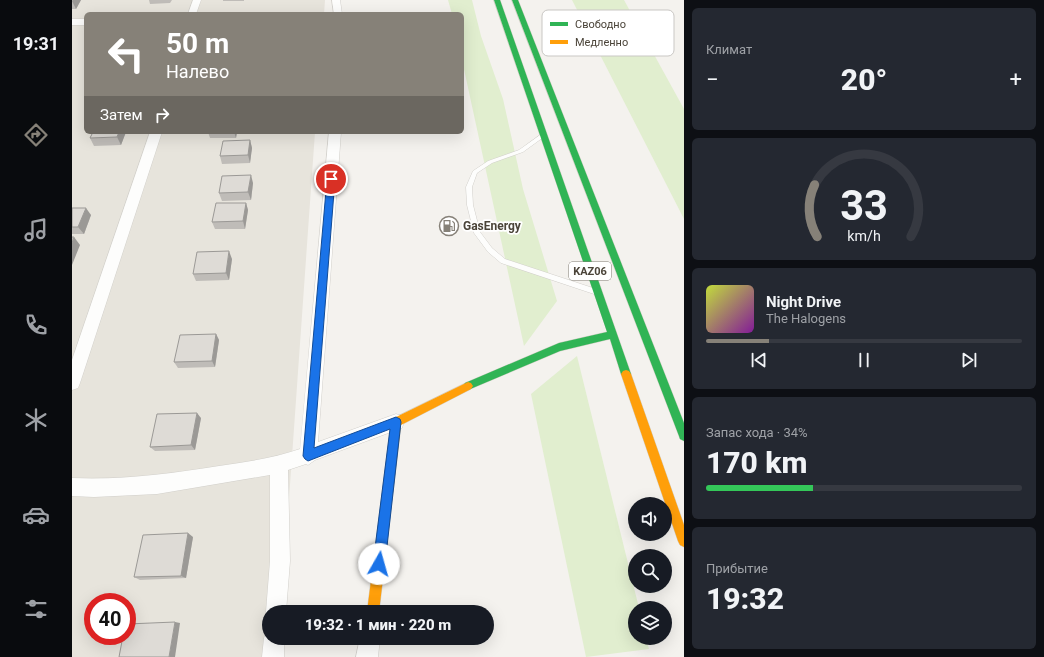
<!DOCTYPE html>
<html lang="ru">
<meta charset="utf-8">
<style>
:root{--surface:#171b24;--page:#242831;--text:#f1f3f6;--muted:#9ea1a6;--line:#363941;--accent:#868178}
body{margin:0;font-family:Roboto,sans-serif;background:var(--page);color:var(--text);height:100vh;display:flex;flex-direction:column;font-size:15px;white-space:nowrap}
*{box-sizing:border-box;margin:0}
p{font-size:13px;color:var(--muted)}
.icon{flex:none;width:22px;height:22px;fill:none;stroke:currentColor;stroke-width:2;stroke-linecap:round;stroke-linejoin:round}
.map{position:relative;flex:1;overflow:hidden}
.panel{display:flex;flex-direction:column;gap:8px;padding:8px;background:#0d0f14;width:360px}
.panel>*{flex:none}
.hud{position:absolute;left:12px;top:12px;width:380px;height:122px;border-radius:6px;box-shadow:0 4px 16px #0002;background:#868178;color:#fff;overflow:hidden}
.tools{position:absolute;left:556px;top:497px;display:grid;gap:8px}
.tools a{display:grid;place-items:center;width:44px;height:44px;border-radius:50%;background:var(--surface);box-shadow:0 4px 16px #0002;font-size:20px}
.speed{position:absolute;left:12px;top:593px;display:flex;gap:8px;font-size:20px;font-weight:700;text-align:center}
.speed>*{display:grid;place-content:center;width:52px;height:52px;border-radius:50%;background:var(--surface);box-shadow:0 4px 16px #0002;line-height:1}
.speed .limit{border:6px solid #d22;background:#fff;color:#111}
.pin{position:absolute;display:grid;place-items:center;width:34px;height:34px;color:#fff;margin:-17px;border:2px solid #fff;border-radius:50%;box-shadow:0 1px 4px #0007}
.me{position:absolute;width:44px;margin:-22px;rotate:7deg;stroke-linejoin:round;filter:drop-shadow(0 0 3px #0008)}
.turn{display:flex;align-items:center;gap:14px;height:84px;padding:0 16px;font-size:18px}
.turn .icon{width:52px;height:52px;stroke-width:2.5}
.turn b{display:block;font-size:28px;line-height:34px}
.then{display:flex;align-items:center;height:38px;padding:0 16px;background:#0003;gap:8px;font-size:15px}
.big{font-size:30px;font-weight:800;line-height:1.1}
.panel .widget{flex:1;display:flex;flex-direction:column;justify-content:center;gap:6px;min-width:0;padding:0 14px;border-radius:6px;background:var(--page)}
.panel .dial{align-items:center;gap:0}
.dial svg{height:104px;overflow:visible;fill:none;stroke:var(--line);stroke-width:7;stroke-linecap:round;text-anchor:middle}
.dial text{fill:var(--text);stroke:none}
.song{display:flex;align-items:center;gap:12px}
.cover{width:48px;height:48px;border-radius:6px;background:linear-gradient(135deg,hsl(70 70% 55%),hsl(290 70% 35%))}
.played{height:4px;border-radius:2px;background:linear-gradient(90deg,var(--accent) 20%,var(--line) 20%)}
.keys{display:flex;justify-content:space-around;direction:ltr}
.heat{display:flex;justify-content:space-between;align-items:center;font-size:22px;direction:ltr}
.charge{height:6px;border-radius:3px;background:linear-gradient(90deg,#34c759 34%,var(--line) 0)}
.trip{position:absolute;left:190px;top:605px;width:232px;height:40px;border-radius:20px;background:var(--surface);box-shadow:0 4px 16px #0002;font-weight:800;line-height:40px;text-align:center}
main{display:flex;flex:1;min-height:0}
.menu{display:flex;flex-direction:column;width:72px;justify-content:space-around;align-items:center;background:#090b0e;color:var(--muted)}
.menu .icon{width:28px;height:28px}
.menu .current{color:var(--accent)}
.menu b{font-size:18px;color:var(--text)}
.map>svg:first-child{display:block}
.residential{fill:#e7e4dc;fill-rule:evenodd}
.green{fill:#e1eecf}
.lines{fill:none;stroke-linecap:round;stroke-linejoin:round}
.lane-casing{stroke:#d2d0cb;stroke-width:1}
.street-casing{stroke:#d2d0cb;stroke-width:1}
.fast-casing{stroke:#d3cfc5;stroke-width:1}
.slow-casing{stroke:#d3cfc5;stroke-width:1}
.lane{fill:#fdfdfc;fill-rule:evenodd}
.street{fill:#fdfdfc;fill-rule:evenodd}
.fast{fill:#30b455;fill-rule:evenodd}
.slow{fill:#ff9f0a;fill-rule:evenodd}
.wall{fill:#bfbcb8}
.shaded-wall{fill:#9b9996}
.building{fill:#dedbd6;stroke:#9b9996}
.route{fill:#1a73e8;stroke:#114b97}
.labels{text-anchor:middle;stroke-width:3.5;stroke-linejoin:round;paint-order:stroke}
.shield{fill:#fff;stroke:#817c74;stroke-width:1}
.shield-label{font-size:11px;font-weight:bold;fill:#4b4439}
.poi-label{font-size:12px;font-weight:bold;fill:#4b4439;stroke:#fff;text-anchor:start}
.key{fill:#fff;stroke:#c9c7c4;stroke-width:1}
.key-label{font-size:11px;fill:#4b4439}
</style>
<main>
<nav class="menu">
<b>19:31</b>
<svg class="icon current" aria-label="directions" viewBox="0 0 24 24"><path d="M12 3l9 9-9 9-9-9zM9 14v-3h6M13 9l2 2-2 2"/></svg>
<svg class="icon" aria-label="music" viewBox="0 0 24 24"><path d="M9 18V5l10-2v13"/><circle cx="6" cy="18" r="3"/><circle cx="16" cy="16" r="3"/></svg>
<svg class="icon" aria-label="phone" viewBox="0 0 24 24"><path d="M5 4h4l2 5-3 2q2 4 5 5l2-3 5 2v4C11 20 4 13 5 4z"/></svg>
<svg class="icon" aria-label="climate" viewBox="0 0 24 24"><path d="M12 3v18M4 7l16 10M4 17L20 7"/></svg>
<svg class="icon" aria-label="car" viewBox="0 0 24 24"><path d="M5 17H2v-5l4-1 3-4h7l3 4 3 1v5h-3M9 17h6M6 11h13"/><circle cx="7" cy="17" r="2"/><circle cx="17" cy="17" r="2"/></svg>
<svg class="icon" aria-label="filters" viewBox="0 0 24 24"><path d="M4 7h16M4 17h16"/><circle cx="9" cy="7" r="2"/><circle cx="15" cy="17" r="2"/></svg>
</nav>
<div class="map">
<svg width="612" height="657" viewBox="0 0 612 657">
<rect width="100%" height="100%" fill="#f4f2ee"/>
<path class="residential" d="M0,0H253L252,14H14V132H243L209,612H197V638L205,657H0ZM21,602H55V636H21Z"/>
<g class="green">
<polygon points="376,0 400,0 409,36 431,99 451,189 485,301 452,346 390,60 390,14 380,14"/>
<polygon points="500,0 552,0 612,109 612,219"/>
<polygon points="505,356 567,608 563,608 563,638 574,638 577,649 514,657 459,394"/>
</g>
<g class="lines">
<g class="lane-casing">
<polygon id="lane" points="471,133 474,135 473,136 451,152 420,163 405,173 400,187 401,205 408,232 420,248 433,259 524,289 525,291 522,294 429,263 416,252 402,233 395,205 394,187 401,171 416,161 447,150"/>
</g>
<g class="street-casing">
<g id="street">
<polygon points="121,0 129,0 124,14 116,14"/>
<polygon points="260,0 268,0 270,14 262,14"/>
<rect x="0" y="19" width="14" height="6"/>
<polygon points="78,132 90,132 8,383 6,388 0,390 0,360"/>
<path d="M257,132H269L246,442L324,414L330,416L332,422L330,428L243,460L236,465L234,464L216,470L218,561L214,612H197V619L194,612L198,561V475L85,494L22,497L0,496V478C51,480 97,474 147,466C175,462 202,458 228,449Z"/>
<polygon points="197,630 197,638 212,638 212,657 190,657 192,638 195,631"/>
<polygon points="288,638 308,638 306,657 284,657"/>
</g>
</g>
<g class="fast-casing">
<g id="fast">
<polygon points="422,0 428,0 559,374 557,377 554,378 551,377 549,374 538,339 488,351 396,390 393,389 391,386 393,383 487,343 535,332"/>
<polygon points="440,0 446,0 612,423 612,441 608,439 607,436"/>
</g>
</g>
<g class="slow-casing">
<g id="slow">
<polygon points="554,370 557,371 559,374 612,525 612,547 608,545 606,541 549,374 551,371"/>
<polygon points="396,382 399,383 401,386 399,389 329,425 307,612 295,612 319,422 320,419"/>
</g>
</g>
<use href="#lane" class="lane"/>
<use href="#street" class="street"/>
<use href="#fast" class="fast"/>
<use href="#slow" class="slow"/>
</g>
<g class="wall">
<polygon points="0,0 9,0 4,9 0,9"/>
<polygon points="77,0 100,0 98,3 78,4"/>
<rect x="151" y="0" width="21" height="1"/>
<polygon points="21,132 54,132 49,145 22,146 18,138"/>
<polygon points="136,132 165,132 164,138 138,138"/>
<polygon points="178,140 180,148 178,163 150,164 148,156"/>
<polygon points="181,183 179,200 150,201 147,193"/>
<polygon points="174,203 176,210 173,229 143,229 140,222"/>
<polygon points="0,208 19,215 12,234 0,234"/>
<polygon points="160,259 157,280 124,281 121,274"/>
<polygon points="144,334 147,340 143,367 106,368 102,362"/>
<polygon points="129,418 123,450 83,451 78,447"/>
<polygon points="121,537 114,578 68,580 62,577"/>
</g>
<g class="shaded-wall">
<polygon points="1,0 9,0 4,9 0,1"/>
<polygon points="47,132 54,132 49,145 45,137"/>
<polygon points="162,132 165,132 164,138"/>
<polygon points="178,140 180,148 178,163 176,155"/>
<polygon points="179,175 181,183 179,200 176,192"/>
<polygon points="174,203 176,210 173,229 171,221"/>
<polygon points="14,208 19,215 12,234 6,227"/>
<polygon points="2,237 8,245 0,265 0,243"/>
<polygon points="157,251 160,259 157,280 154,273"/>
<polygon points="144,334 147,340 143,367 140,361"/>
<polygon points="125,413 129,418 123,450 119,445"/>
<polygon points="116,533 121,537 114,578 109,576"/>
<polygon points="103,622 108,623 103,657 97,657"/>
</g>
<g class="building">
<polygon points="21,132 47,132 45,137 18,138"/>
<polygon points="178,140 176,155 148,156 151,141"/>
<polygon points="179,175 176,192 147,193 150,176"/>
<polygon points="144,203 174,203 171,221 140,222"/>
<polygon points="0,208 14,208 6,227 0,227"/>
<polygon points="0,237 2,237 0,243"/>
<polygon points="157,251 154,273 121,274 125,252"/>
<polygon points="144,334 140,361 102,362 108,335"/>
<polygon points="125,413 119,445 78,447 85,414"/>
<polygon points="116,533 109,576 62,577 71,535"/>
<polygon points="103,622 97,657 47,657 51,636 55,636 55,624"/>
</g>
<polygon class="route" points="259,177 263,179 242,448 324,417 328,419 329,422 313,564 311,569 307,570 303,569 301,564 318,429 236,461 233,459 231,456 255,179"/>
<defs>
<g id="fuel-ring" transform="scale(1)"><circle r="9.5" fill="#fff" stroke="#868178" stroke-width="1.5"/><path d="M-5.5-6h7V0h2V4h1.3V-2.5L3-4.5l.8-.8L6-3V5H2.5V1h-1V6h-7ZM-4.2-4.7v3.2H.2V-4.7Z" fill="#868178"/></g>
</defs>
<g fill-rule="evenodd">
<use href="#fuel-ring" x="377" y="226"/>
</g>
<g class="labels">
<rect class="shield" x="497" y="262" width="42" height="18" rx="3"/>
<g class="shield-label">
<text x="518" y="275">KАZ06</text>
</g>
<g class="poi-label">
<text x="391" y="230">GasEnergy</text>
</g>
</g>
<rect x="470" y="10" width="132" height="46" rx="6" class="key"/>
<rect x="478" y="22" width="18" height="4" fill="#30b455"/>
<rect x="478" y="40" width="18" height="4" fill="#ff9f0a"/>
<g class="key-label">
<text x="503" y="28">Свободно</text>
<text x="503" y="46">Медленно</text>
</g>
</svg>
<div class="tools">
<a><svg class="icon" aria-label="sound" viewBox="0 0 24 24"><path d="M4 9h4l5-4v14l-5-4H4zM17 9q2 3 0 6"/></svg></a>
<a><svg class="icon" aria-label="search" viewBox="0 0 24 24"><circle cx="10" cy="10" r="6"/><path d="M15 15l6 6"/></svg></a>
<a><svg class="icon" aria-label="layers" viewBox="0 0 24 24"><path d="M12 4l9 5-9 5-9-5zM3 14l9 5 9-5"/></svg></a>
</div>
<div class="speed"><div class="limit">40</div></div>
<div class="pin" style="left:259px;top:179px;background:#d93025"><svg class="icon" aria-label="arrive" viewBox="0 0 24 24"><path d="M6 21V4h12l-3 4 3 4H6"/></svg></div>
<svg class="me" style="left:307px;top:564px" viewBox="-20 -20 40 40"><circle r="19" fill="#fff"/><path d="M0-13L10 11 0 6-10 11z" fill="#1a73e8"/></svg>
<div class="trip">19:32 · 1 мин · 220 m</div>
<div class="hud">
<div class="turn"><svg class="icon" aria-label="left" viewBox="0 0 24 24"><path d="M17 20v-9H6M10 6l-5 5 5 5"/></svg><div><b>50 m</b>Налево</div></div>
<div class="then">Затем<svg class="icon" aria-label="right" viewBox="0 0 24 24"><path d="M7 20v-9h11M14 6l5 5-5 5"/></svg></div>
</div>
</div>
<section class="panel">
<div class="widget"><p>Климат</p>
<div class="heat"><a>−</a><b class="big">20°</b><a>+</a></div>
</div>
<div class="widget dial"><svg viewBox="0 0 100 80">
<path d="M14 69A42 42 0 1 1 86 69"/>
<path d="M14 69A42 42 0 0 1 12 29" stroke="#868178"/>
<text x="50" y="56" font-size="32" font-weight="700">33</text>
<text x="50" y="72" font-size="11">km/h</text>
</svg></div>
<div class="widget">
<div class="song"><i class="cover"></i><div><b>Night Drive</b><p>The Halogens</p></div></div>
<div class="played"></div>
<div class="keys"><svg class="icon" aria-label="previous" viewBox="0 0 24 24"><path d="M18 5L8 12l10 7zM5 5v14"/></svg><svg class="icon" aria-label="pause" viewBox="0 0 24 24"><path d="M8 5v14M16 5v14"/></svg><svg class="icon" aria-label="next" viewBox="0 0 24 24"><path d="M6 5l10 7-10 7zM19 5v14"/></svg></div>
</div>
<div class="widget"><p>Запас хода · 34%</p><b class="big">170 km</b><div class="charge"></div></div>
<div class="widget"><p>Прибытие</p><b class="big">19:32</b></div>
</section>
</main>
